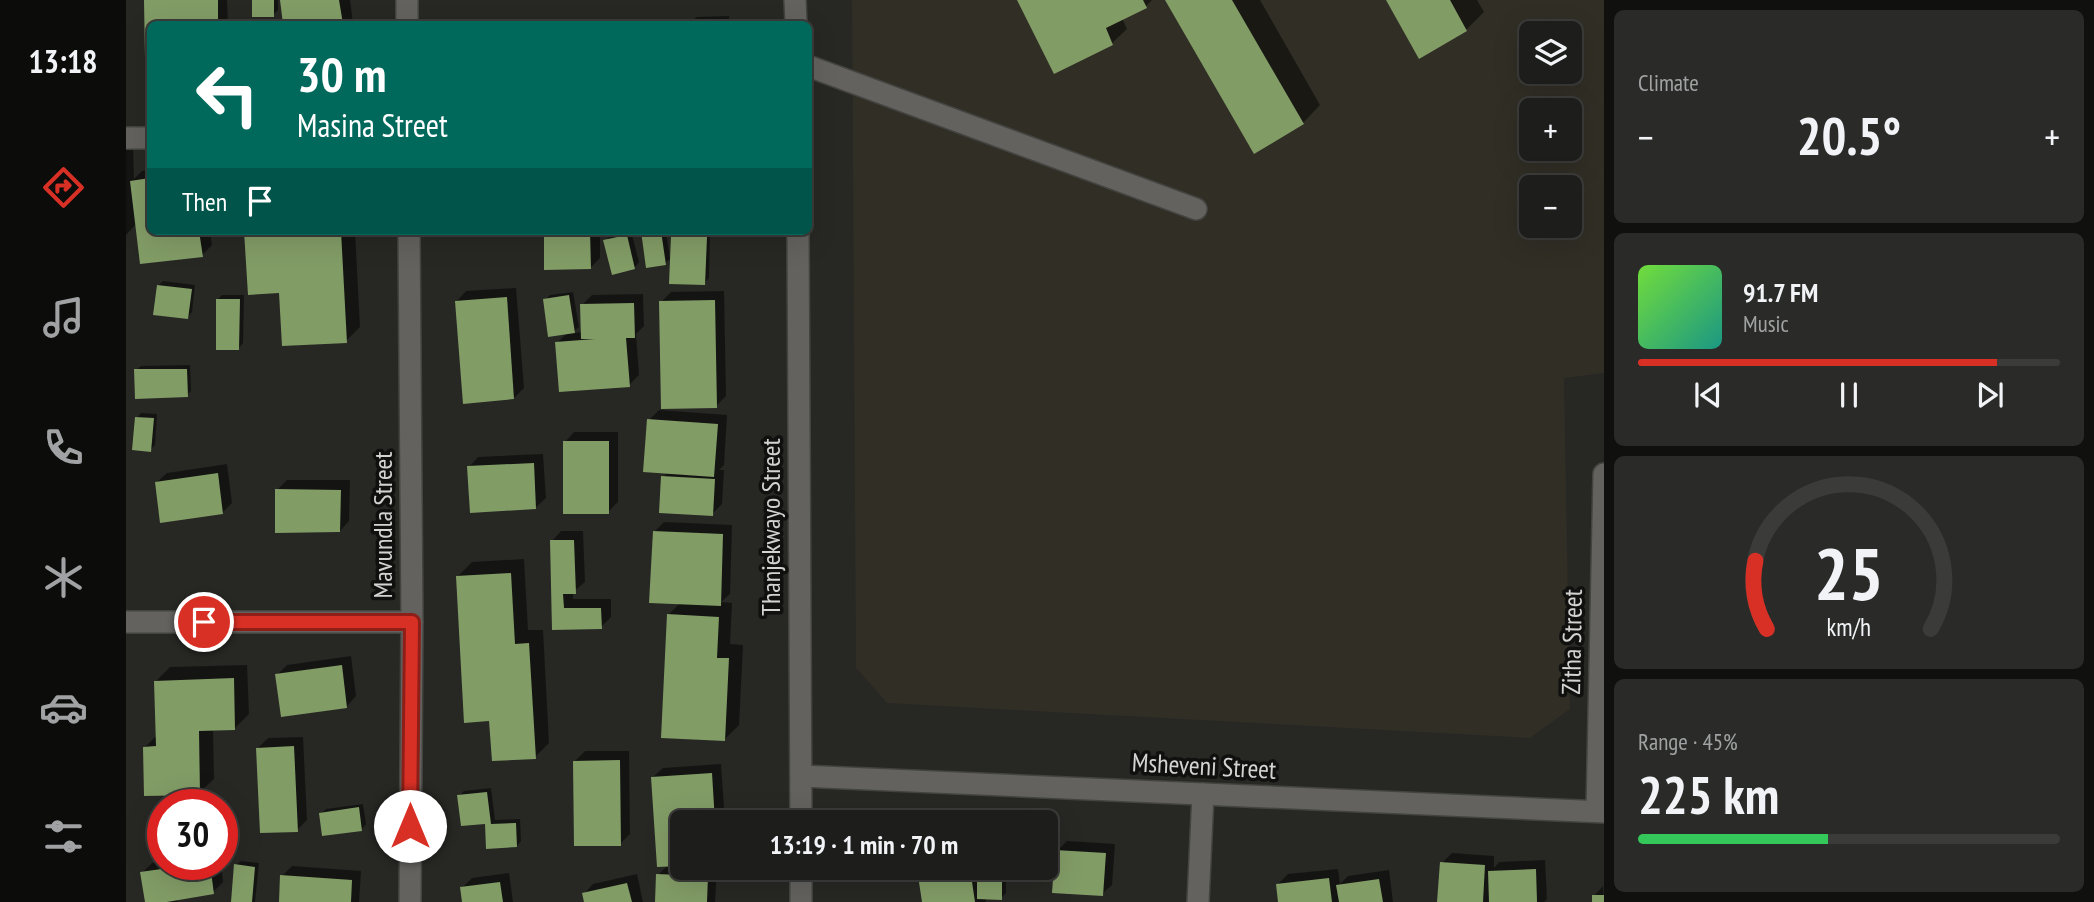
<!DOCTYPE html>
<meta charset="utf-8">
<style>
:root{--surface:#1d1d1b;--page:#2a2a28;--text:#f1f3f6;--muted:#a0a2a3;--line:#3b3b3a;--accent:#d93025}
body{margin:0;font-family:"PT Sans Narrow",sans-serif;background:var(--page);color:var(--text);height:100vh;display:flex;flex-direction:column;font-size:26px;white-space:nowrap}
*{box-sizing:border-box;margin:0}
p{font-size:23px;color:var(--muted)}
.icon{flex:none;width:38px;height:38px;fill:none;stroke:currentColor;stroke-width:2;stroke-linecap:round;stroke-linejoin:round}
.map{position:relative;flex:1;overflow:hidden}
.panel{display:flex;flex-direction:column;gap:10px;padding:10px;background:#10100f;width:490px}
.panel>*{flex:none}
.banner{position:absolute;left:21px;top:21px;width:665px;height:214px;border-radius:10px;box-shadow:0 7px 28px #0002,0 0 0 2px var(--line);background:#00695c;color:#fff;overflow:hidden}
.controls{position:absolute;left:1393px;top:21px;display:grid;gap:14px}
.controls a{display:grid;place-items:center;width:63px;height:63px;border-radius:10px;background:var(--surface);box-shadow:0 7px 28px #0002,0 0 0 2px var(--line);font-size:35px}
.speed{position:absolute;left:21px;top:789px;display:flex;gap:14px;font-size:35px;font-weight:700;text-align:center}
.speed>*{display:grid;place-content:center;width:91px;height:91px;border-radius:50%;background:var(--surface);box-shadow:0 7px 28px #0002,0 0 0 2px var(--line);line-height:1}
.speed .limit{border:10px solid #d22;background:#fff;color:#111}
.pin{position:absolute;display:grid;place-items:center;width:60px;height:60px;color:#fff;margin:-30px;border:4px solid #fff;border-radius:50%;box-shadow:0 2px 7px #0007}
.me{position:absolute;width:77px;margin:-38px;rotate:0deg;stroke-linejoin:round;filter:drop-shadow(0 0 5px #0008)}
.turn{display:flex;align-items:center;gap:24px;height:147px;padding:0 35px;font-size:32px}
.turn .icon{width:91px;height:91px;stroke-width:2.5}
.turn b{display:block;font-size:49px;line-height:60px}
.then{display:flex;align-items:center;height:66px;padding:0 35px;background:#0003;gap:14px;font-size:26px}
.big{font-size:52px;font-weight:700;line-height:1.1}
.panel .tile{flex:1;display:flex;flex-direction:column;justify-content:center;gap:10px;min-width:0;padding:0 24px;border-radius:10px;background:var(--page)}
.panel .dial{align-items:center;gap:0}
.dial svg{height:182px;overflow:visible;fill:none;stroke:var(--line);stroke-width:7;stroke-linecap:round;text-anchor:middle}
.dial text{fill:var(--text);stroke:none}
.song{display:flex;align-items:center;gap:21px}
.cover{width:84px;height:84px;border-radius:10px;background:linear-gradient(135deg,hsl(100 70% 55%),hsl(170 70% 35%))}
.played{height:7px;border-radius:4px;background:linear-gradient(90deg,var(--accent) 85%,var(--line) 85%)}
.keys{display:flex;justify-content:space-around;direction:ltr}
.heat{display:flex;justify-content:space-between;align-items:center;font-size:38px;direction:ltr}
.charge{height:10px;border-radius:5px;background:linear-gradient(90deg,#34c759 45%,var(--line) 0)}
.trip{position:absolute;left:544px;top:810px;width:388px;height:70px;border-radius:10px;background:var(--surface);box-shadow:0 7px 28px #0002,0 0 0 2px var(--line);font-weight:700;line-height:70px;text-align:center}
main{display:flex;flex:1;min-height:0}
.tabs{display:flex;flex-direction:column;width:126px;justify-content:space-around;align-items:center;background:#0c0c0b;color:var(--muted)}
.tabs .icon{width:49px;height:49px}
.tabs .on{color:var(--accent)}
.tabs b{font-size:32px;color:var(--text)}
.map>svg:first-child{display:block}
.built{fill:#302e25;fill-rule:evenodd}
.shadow{fill:#0007}
.building{fill:#829c66}
.lines{fill:none;stroke-linecap:round;stroke-linejoin:round}
.minor-casing{stroke:#434340;stroke-width:24}
.minor{stroke:#63625f;stroke-width:21}
.route-casing{stroke:#8d1f18;stroke-width:18}
.route{stroke:#d93025;stroke-width:12}
.labels{text-anchor:middle;stroke-width:7;stroke-linejoin:round;paint-order:stroke}
.street-label{font-size:26px;fill:#d3d3d1;stroke:#10100e}
</style>
<main>
<nav class="tabs">
<b>13:18</b>
<svg class="icon on" aria-label="directions" viewBox="0 0 24 24"><path d="M12 3l9 9-9 9-9-9zM9 14v-3h6M13 9l2 2-2 2"/></svg>
<svg class="icon" aria-label="music" viewBox="0 0 24 24"><path d="M9 18V5l10-2v13"/><circle cx="6" cy="18" r="3"/><circle cx="16" cy="16" r="3"/></svg>
<svg class="icon" aria-label="phone" viewBox="0 0 24 24"><path d="M5 4h4l2 5-3 2q2 4 5 5l2-3 5 2v4C11 20 4 13 5 4z"/></svg>
<svg class="icon" aria-label="climate" viewBox="0 0 24 24"><path d="M12 3v18M4 7l16 10M4 17L20 7"/></svg>
<svg class="icon" aria-label="car" viewBox="0 0 24 24"><path d="M5 17H2v-5l4-1 3-4h7l3 4 3 1v5h-3M9 17h6M6 11h13"/><circle cx="7" cy="17" r="2"/><circle cx="17" cy="17" r="2"/></svg>
<svg class="icon" aria-label="filters" viewBox="0 0 24 24"><path d="M4 7h16M4 17h16"/><circle cx="9" cy="7" r="2"/><circle cx="15" cy="17" r="2"/></svg>
</nav>
<div class="map">
<svg width="1478" height="902" viewBox="0 0 1478 902">
<rect width="100%" height="100%" fill="#272724"/>
<path class="built" d="M726,0H1478V373L1438,378L1444,709L1404,738L761,703L730,668ZM1405,33H1444V72H1405ZM1405,110H1444V149H1405ZM1405,187H1444V226H1405Z"/>
<g class="shadow">
<polygon points="20,0 101,0 102,24 24,24 24,57 21,57"/>
<polygon points="128,0 152,0 152,10 147,15"/>
<polygon points="156,0 224,0 227,24 159,24"/>
<polygon points="893,0 1026,0 1020,6 996,18 1001,29 986,43 929,72"/>
<polygon points="1041,0 1134,0 1194,105 1177,123"/>
<polygon points="1262,0 1351,0 1358,12 1340,30"/>
<polygon points="603,16 603,24 566,24 570,17"/>
<polygon points="0,142 7,142 8,179 16,171 24,170 24,231 84,231 86,245 76,255 16,262 11,223 0,235"/>
<polygon points="120,231 229,231 234,327 220,341 155,292"/>
<polygon points="420,231 474,231 474,258 464,268"/>
<polygon points="505,231 513,262 509,267 479,241 484,236"/>
<polygon points="517,231 540,231 544,259 539,263"/>
<polygon points="551,232 584,233 583,278 578,283 546,237"/>
<polygon points="37,281 69,285 66,312 62,317 32,286"/>
<polygon points="390,288 398,388 388,398 331,301 340,291"/>
<polygon points="598,291 600,396 590,406 535,302 545,292"/>
<polygon points="447,292 453,327 446,333 457,332 456,305 466,295 517,294 518,326 510,334 513,375 503,385 431,343 442,332 419,300 424,295"/>
<polygon points="96,295 118,295 117,343 113,348 92,299"/>
<polygon points="64,365 65,391 61,395 10,370 15,366"/>
<polygon points="533,410 601,415 598,465 593,470 598,470 596,504 586,514 537,477 542,472 523,420"/>
<polygon points="15,413 31,414 29,445 24,450 11,418"/>
<polygon points="448,432 492,432 492,502 482,512 439,442"/>
<polygon points="417,454 420,498 410,507 343,467 352,457"/>
<polygon points="101,464 106,503 96,513 31,482 41,473"/>
<polygon points="161,480 224,480 223,521 214,531 151,490"/>
<polygon points="538,522 606,525 604,594 595,602 606,603 604,644 617,645 613,725 599,739 542,615 555,602 528,532"/>
<polygon points="435,531 457,531 459,582 447,592 447,599 485,599 485,617 475,627 428,628 426,541"/>
<polygon points="398,559 402,630 417,630 423,743 409,757 365,720 332,576 346,562"/>
<polygon points="225,656 230,696 221,706 151,675 161,665"/>
<polygon points="121,665 123,714 108,729 87,729 88,779 73,793 19,747 31,735 30,681 44,667"/>
<polygon points="177,737 181,820 171,830 132,748 142,738"/>
<polygon points="459,751 503,751 504,834 494,844 449,761"/>
<polygon points="595,764 599,822 556,822 556,868 591,868 589,902 531,902 532,875 542,865 527,777 537,768"/>
<polygon points="365,788 369,820 394,819 395,841 391,846 361,822 333,796 338,791"/>
<polygon points="237,804 240,824 236,829 195,814 200,809"/>
<polygon points="941,841 989,844 986,885 976,894 931,851"/>
<polygon points="1326,853 1368,856 1368,868 1373,862 1419,860 1421,899 1418,902 1313,902 1316,863"/>
<polygon points="37,861 37,864 95,864 97,882 87,892 51,897 52,902 20,902 16,873 26,863"/>
<polygon points="115,861 133,863 129,902 107,902 110,865"/>
<polygon points="166,866 235,871 233,902 155,902 156,876"/>
<polygon points="794,868 880,868 880,893 875,898 859,897 860,902 798,902 793,869"/>
<polygon points="1212,869 1214,884 1222,876 1263,870 1267,902 1154,902 1152,884 1162,874"/>
<polygon points="383,873 387,902 338,902 336,888 346,878"/>
<polygon points="511,874 517,902 459,902 458,894 467,884"/>
<polygon points="1477,886 1478,902 1468,902 1468,896"/>
</g>
<g class="building">
<polygon points="18,0 92,0 92,24 24,24 24,58 19,58"/>
<rect x="126" y="0" width="22" height="17"/>
<polygon points="154,0 213,0 217,24 157,24"/>
<polygon points="891,0 1017,0 1021,8 980,28 987,45 928,74"/>
<polygon points="1039,0 1106,0 1178,124 1128,154"/>
<polygon points="1260,0 1324,0 1341,31 1293,59"/>
<polygon points="599,20 599,24 564,24 564,21"/>
<polygon points="24,178 24,231 73,231 77,257 14,264 4,181"/>
<polygon points="118,231 215,231 221,343 156,346 153,293 122,295"/>
<polygon points="418,231 464,231 465,269 418,270"/>
<polygon points="515,231 535,231 540,265 520,268"/>
<polygon points="501,235 509,269 486,275 477,240"/>
<polygon points="545,236 581,237 579,285 543,284"/>
<polygon points="31,285 66,289 62,319 27,315"/>
<polygon points="443,295 449,333 422,337 417,299"/>
<polygon points="381,297 388,399 337,404 329,301"/>
<polygon points="90,299 114,299 113,350 90,350"/>
<polygon points="589,300 591,408 535,409 533,301"/>
<polygon points="508,303 509,338 500,338 504,387 433,392 429,342 469,339 455,339 454,304"/>
<polygon points="8,369 61,369 62,397 9,399"/>
<polygon points="9,417 28,418 25,452 6,450"/>
<polygon points="521,419 592,424 588,477 517,472"/>
<rect x="437" y="441" width="46" height="73"/>
<polygon points="408,463 410,509 344,513 341,466"/>
<polygon points="92,473 97,514 34,523 29,482"/>
<polygon points="535,476 589,479 587,516 533,513"/>
<polygon points="149,489 215,490 214,532 149,533"/>
<polygon points="527,531 597,534 595,606 523,603"/>
<polygon points="424,540 448,540 450,594 437,594 438,608 475,608 476,629 426,630"/>
<polygon points="385,573 389,644 403,643 410,759 366,761 363,721 338,723 330,576"/>
<polygon points="541,614 593,617 591,658 603,658 599,741 535,738"/>
<polygon points="216,665 221,708 155,717 149,674"/>
<polygon points="108,678 109,730 73,731 74,795 18,796 17,747 30,746 28,681"/>
<polygon points="168,746 172,832 134,833 130,748"/>
<polygon points="494,760 495,846 448,846 447,761"/>
<polygon points="586,773 589,822 556,822 556,866 531,867 525,777"/>
<polygon points="361,792 365,824 390,823 391,847 360,849 359,824 335,826 331,795"/>
<polygon points="233,807 236,831 196,836 193,813"/>
<polygon points="929,850 980,853 977,896 926,893"/>
<polygon points="1314,862 1359,865 1357,902 1311,902"/>
<polygon points="71,864 84,864 88,894 41,902 19,902 14,872"/>
<polygon points="108,864 129,867 126,902 105,902"/>
<polygon points="797,868 844,868 849,902 796,902 791,869"/>
<polygon points="851,868 876,868 876,900 851,899"/>
<polygon points="1410,869 1411,902 1363,902 1362,871"/>
<polygon points="530,874 582,876 581,902 529,902"/>
<polygon points="154,875 226,880 225,902 153,902"/>
<polygon points="1203,878 1206,902 1152,902 1150,884"/>
<polygon points="1253,879 1257,902 1213,902 1210,885"/>
<polygon points="374,882 377,902 336,902 334,887"/>
<polygon points="501,883 506,902 458,902 456,893"/>
<rect x="1466" y="895" width="12" height="7"/>
</g>
<g class="lines">
<g class="minor-casing">
<g id="minor">
<polyline points="281,0 281,24"/>
<polyline points="669,0 670,24"/>
<polyline points="682,66 1070,209"/>
<polyline points="0,138 24,138"/>
<polyline points="283,231 286,622 284,902"/>
<polyline points="672,231 675,822"/>
<polyline points="0,622 286,622"/>
<polyline points="675,776 1478,812"/>
<polyline points="1471,811 1478,474"/>
<polyline points="675,868 675,902"/>
<polyline points="1072,902 1077,794"/>
</g>
</g>
<use href="#minor" class="minor"/>
</g>
<g class="lines">
<g class="route-casing">
<polyline id="route" points="78,622 286,622 284,826"/>
</g>
<use href="#route" class="route"/>
</g>
<g class="labels">
<g class="street-label">
<text transform="translate(257 525) rotate(-90)" y="9">Mavundla Street</text>
<text transform="translate(645 527) rotate(-90)" y="9">Thanjekwayo Street</text>
<text transform="translate(1446 642) rotate(-89)" y="9">Zitha Street</text>
<text transform="translate(1078 766) rotate(3)" y="9">Msheveni Street</text>
</g>
</g>
</svg>
<div class="controls">
<a><svg class="icon" aria-label="layers" viewBox="0 0 24 24"><path d="M12 4l9 5-9 5-9-5zM3 14l9 5 9-5"/></svg></a>
<a>+</a>
<a>−</a>
</div>
<div class="speed"><div class="limit">30</div></div>
<div class="pin" style="left:78px;top:622px;background:#d93025"><svg class="icon" aria-label="arrive" viewBox="0 0 24 24"><path d="M6 21V4h12l-3 4 3 4H6"/></svg></div>
<svg class="me" style="left:284px;top:826px" viewBox="-20 -20 40 40"><circle r="19" fill="#fff"/><path d="M0-13L10 11 0 6-10 11z" fill="#d93025"/></svg>
<div class="trip">13:19 · 1 min · 70 m</div>
<div class="banner">
<div class="turn"><svg class="icon" aria-label="left" viewBox="0 0 24 24"><path d="M17 20v-9H6M10 6l-5 5 5 5"/></svg><div><b>30 m</b>Masina Street</div></div>
<div class="then">Then<svg class="icon" aria-label="arrive" viewBox="0 0 24 24"><path d="M6 21V4h12l-3 4 3 4H6"/></svg></div>
</div>
</div>
<section class="panel">
<div class="tile"><p>Climate</p>
<div class="heat"><a>−</a><b class="big">20.5°</b><a>+</a></div>
</div>
<div class="tile">
<div class="song"><i class="cover"></i><div><b>91.7 FM</b><p>Music</p></div></div>
<div class="played"></div>
<div class="keys"><svg class="icon" aria-label="previous" viewBox="0 0 24 24"><path d="M18 5L8 12l10 7zM5 5v14"/></svg><svg class="icon" aria-label="pause" viewBox="0 0 24 24"><path d="M8 5v14M16 5v14"/></svg><svg class="icon" aria-label="next" viewBox="0 0 24 24"><path d="M6 5l10 7-10 7zM19 5v14"/></svg></div>
</div>
<div class="tile dial"><svg viewBox="0 0 100 80">
<path d="M14 69A42 42 0 1 1 86 69"/>
<path d="M14 69A42 42 0 0 1 9 39" stroke="#d93025"/>
<text x="50" y="56" font-size="32" font-weight="700">25</text>
<text x="50" y="72" font-size="11">km/h</text>
</svg></div>
<div class="tile"><p>Range · 45%</p><b class="big">225 km</b><div class="charge"></div></div>
</section>
</main>
